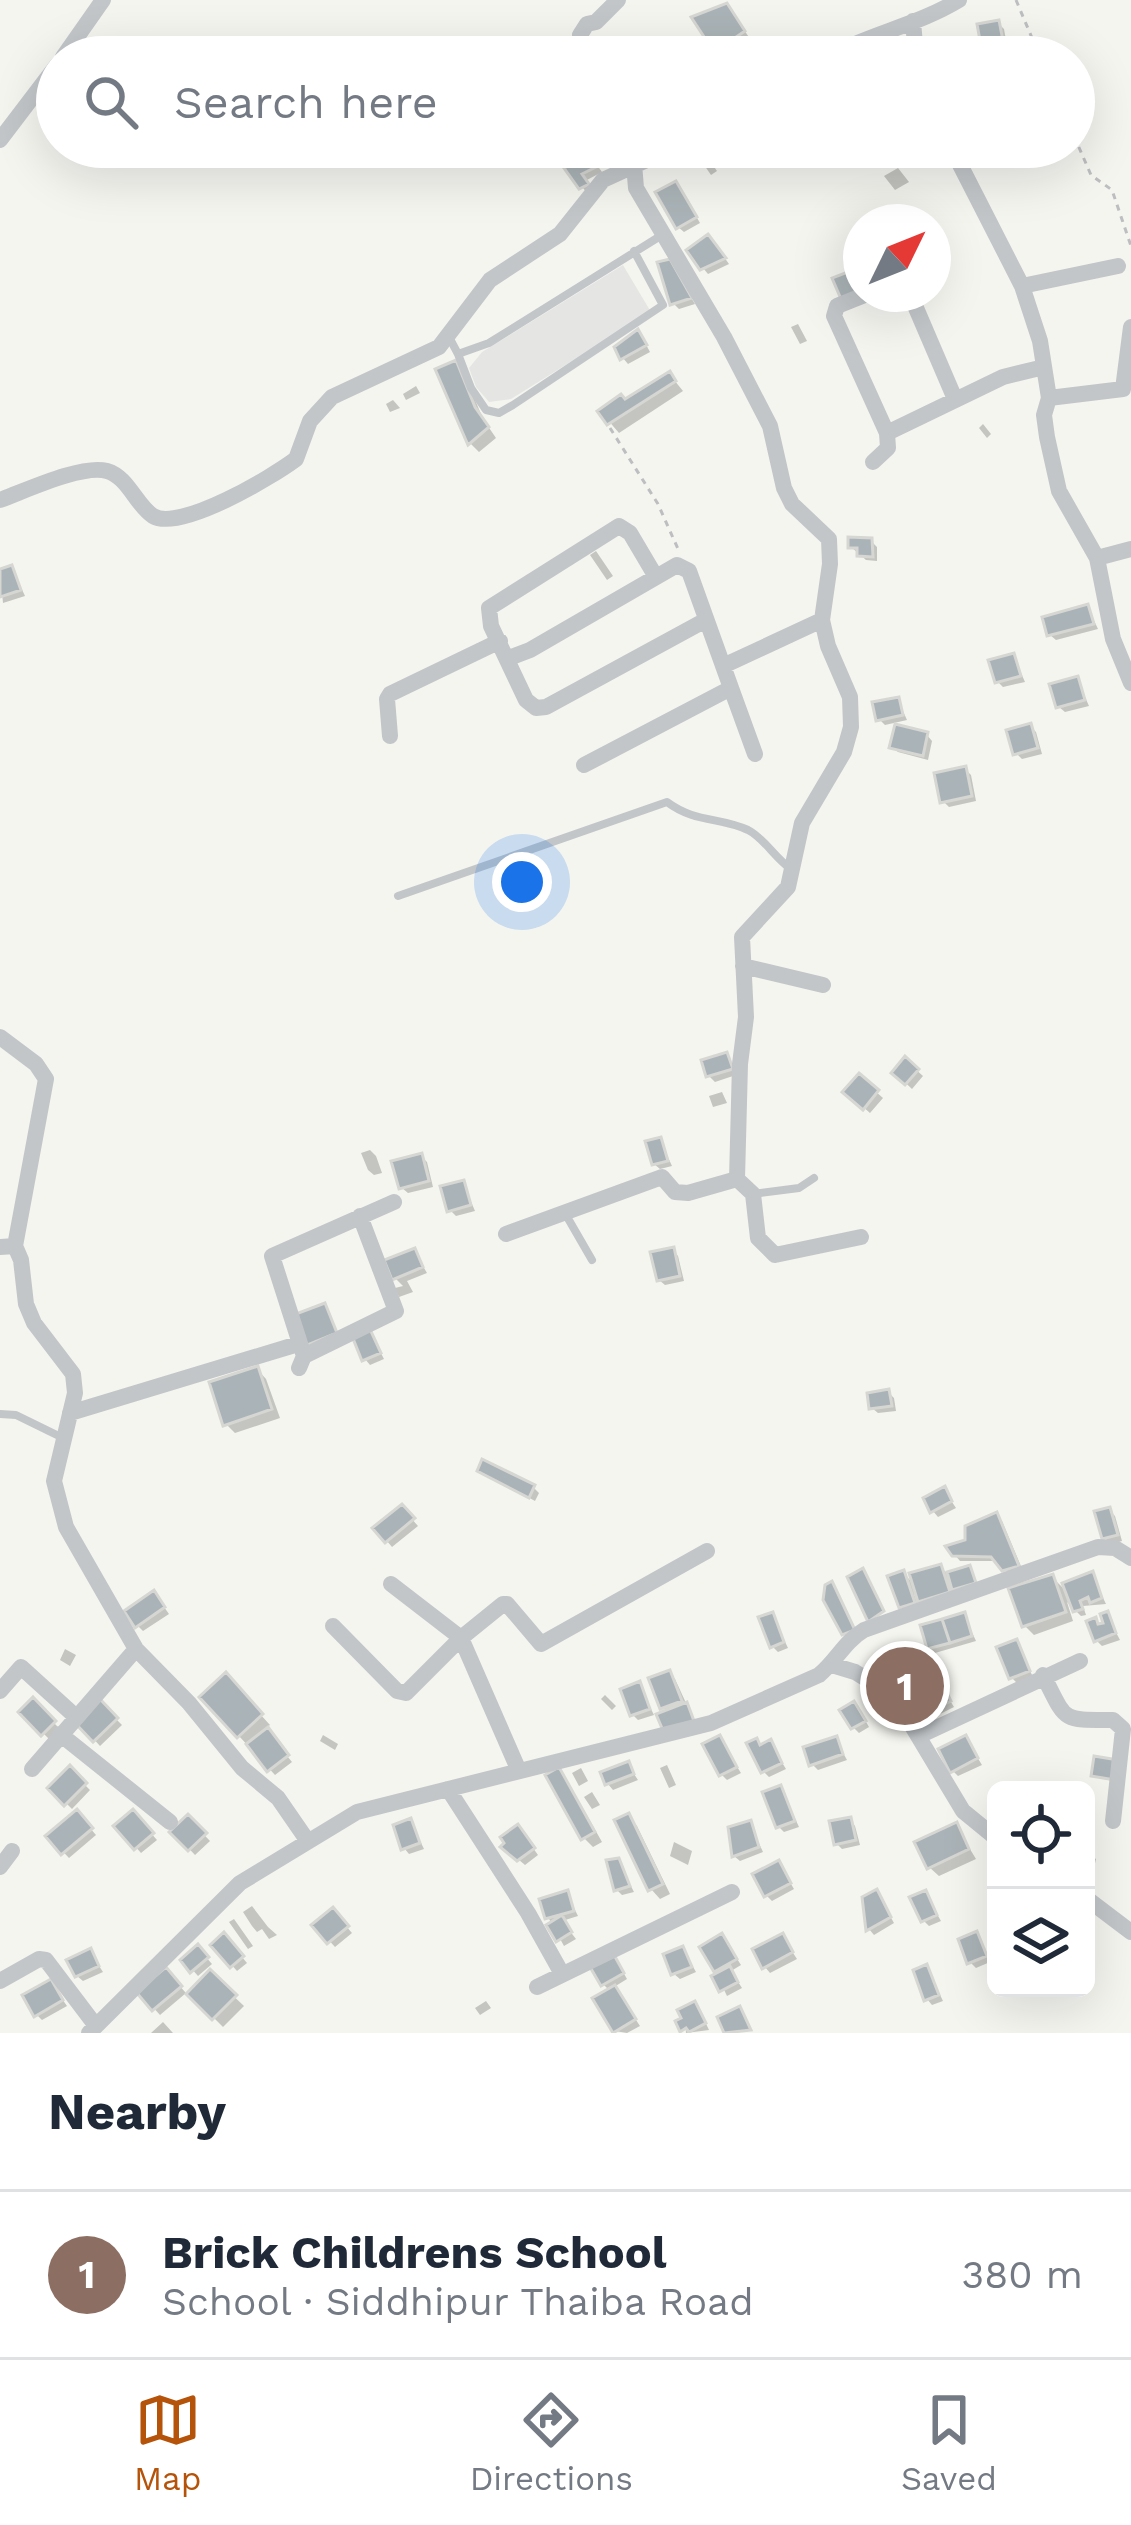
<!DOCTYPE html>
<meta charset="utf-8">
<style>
body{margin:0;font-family:"Work Sans",sans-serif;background:#f2f2f3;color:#1f2937}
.controls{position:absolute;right:36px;bottom:36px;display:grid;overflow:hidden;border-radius:18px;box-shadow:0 12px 48px #0002}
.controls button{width:108px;height:108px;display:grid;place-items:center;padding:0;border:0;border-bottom:3px solid #e0e1e3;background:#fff;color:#1f2937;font:60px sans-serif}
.compass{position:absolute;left:843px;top:204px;width:108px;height:108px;border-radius:50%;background:#fff;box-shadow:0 12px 48px #0002;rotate:47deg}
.you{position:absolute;left:522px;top:882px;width:42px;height:42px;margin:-30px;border:9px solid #fff;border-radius:50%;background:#1a73e8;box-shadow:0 0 0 18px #1a73e833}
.badge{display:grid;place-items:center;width:78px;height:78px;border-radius:50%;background:#b45309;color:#fff;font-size:39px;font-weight:700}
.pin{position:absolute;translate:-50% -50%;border:6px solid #fff;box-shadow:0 3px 12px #0006}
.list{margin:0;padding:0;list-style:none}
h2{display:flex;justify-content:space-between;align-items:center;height:156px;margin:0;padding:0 48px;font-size:51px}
h2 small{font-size:39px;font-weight:400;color:#747a83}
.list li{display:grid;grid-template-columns:78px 1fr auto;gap:36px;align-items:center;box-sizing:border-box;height:168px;padding:0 48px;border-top:3px solid #e0e1e3}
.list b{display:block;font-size:45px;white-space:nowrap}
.list p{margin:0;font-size:39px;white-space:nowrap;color:#747a83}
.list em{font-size:39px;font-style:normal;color:#747a83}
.icon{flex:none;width:66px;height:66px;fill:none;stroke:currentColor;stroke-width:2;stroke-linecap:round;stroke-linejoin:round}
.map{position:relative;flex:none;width:1131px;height:2033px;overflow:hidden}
.search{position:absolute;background:#fff;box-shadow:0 12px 48px #0002;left:36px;right:36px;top:36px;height:132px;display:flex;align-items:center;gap:30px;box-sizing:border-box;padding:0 42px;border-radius:66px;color:#747a83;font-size:45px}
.sheet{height:324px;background:#fff}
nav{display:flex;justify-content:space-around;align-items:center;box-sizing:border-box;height:168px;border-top:3px solid #e0e1e3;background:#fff;font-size:33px;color:#747a83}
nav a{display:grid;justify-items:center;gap:6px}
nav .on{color:#b45309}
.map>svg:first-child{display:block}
.built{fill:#e5e6e4}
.shadow{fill:#0003}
.building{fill:#aab3b7;stroke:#d6d6d3;stroke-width:3}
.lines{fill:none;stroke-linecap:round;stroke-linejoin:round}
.path{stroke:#bcbec0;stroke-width:3;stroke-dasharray:6 6;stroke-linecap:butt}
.service{stroke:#c2c6c9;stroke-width:8}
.minor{stroke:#c2c6c9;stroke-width:16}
</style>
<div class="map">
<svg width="1131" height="2033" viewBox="0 0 1131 2033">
<rect width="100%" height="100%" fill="#f5f5f0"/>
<path class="built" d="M623,265L651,312L511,399L489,402L476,387L469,368L482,352Z"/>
<path class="shadow" d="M735,16L752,42L724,57L717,50Z
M998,23L1004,29L1009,57H986Z
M109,38L115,44L126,57H113L102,44Z
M785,147H807L809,149L797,160Z
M706,155L717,171L711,175L700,159Z
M592,158L602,172L585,181L592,190L587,193L568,169Z
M898,168L909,182L895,190L884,176Z
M681,190L700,223L684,232L678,227Z
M714,243L729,264L708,274L703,268Z
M669,262L695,304L679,309L673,303Z
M798,324L807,341L800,344L791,327Z
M643,339L650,352L628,364L623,358Z
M455,363L464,373L483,419L496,438L479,452L470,443L439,371Z
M670,375L683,391L619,433L601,412L625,403Z
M416,386L420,393L406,400L403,394Z
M393,400L400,408L390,412L386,404Z
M983,424L991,434L987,438L979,428Z
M871,541L877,547V561L866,560L851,547Z
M596,551L613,576L607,580L590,555Z
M12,568L25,596L3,603L0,572Z
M1088,608L1098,629L1056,640L1050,635Z
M1014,657L1025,682L1003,687L997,681Z
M1077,679L1089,706L1065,712L1059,707Z
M898,700L907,720L885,725L879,719Z
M1031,727L1036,732L1042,754L1022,759L1016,753Z
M927,735L932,741L928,760L898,752L892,747Z
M965,769L971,775L976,801L949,807L943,801Z
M726,1055L736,1075L715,1082L709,1076Z
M905,1060L923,1076L912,1089L895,1073Z
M859,1077L883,1098L870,1113L846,1092Z
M722,1092L727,1103L713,1107L709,1096Z
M660,1140L672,1166L660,1169L654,1164Z
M370,1150L376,1156L382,1173L374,1175L368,1170L361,1153Z
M421,1156L427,1162L433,1187L408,1193L402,1188Z
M463,1183L475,1211L456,1216L450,1210Z
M673,1250L678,1256L684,1281L665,1285L659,1280Z
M414,1251L427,1273L407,1281L413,1292L399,1297L395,1288L403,1286L395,1278Z
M370,1332L384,1359L370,1365L365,1359Z
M257,1369L266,1379L280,1418L235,1433L226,1424Z
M888,1392L894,1398L896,1411L878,1413L872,1408Z
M480,1471L534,1488L539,1493L535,1501Z
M944,1490L956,1508L938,1517L933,1511Z
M402,1508L418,1526L392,1547L376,1528Z
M1109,1510L1115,1516L1122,1541L1111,1544L1105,1538Z
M997,1515L1002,1521L1023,1571L1010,1575L998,1561H960L954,1554Z
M940,1567L948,1574L970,1568L980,1589L961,1594L949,1582L954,1598L926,1606L914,1594L919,1608L907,1612L901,1607L903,1573L916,1586Z
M1092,1575L1106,1604L1083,1606L1086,1615L1081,1616L1067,1602L1073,1621L1034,1635L1024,1625L1052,1577L1069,1594Z
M159,1600L169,1614L143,1631L138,1626Z
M772,1615L788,1648L778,1652L772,1646Z
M964,1615L976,1641L935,1653L930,1648Z
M1107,1615L1120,1640L1102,1646L1096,1640L1095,1621L1101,1627L1107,1625Z
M1016,1642L1033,1677L1017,1683L1012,1678Z
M65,1649L76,1655L70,1666L60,1660Z
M669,1673L675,1679L697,1727L663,1708Z
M226,1677L270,1725L265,1729L292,1762L275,1775L239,1736Z
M639,1685L654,1715L638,1720L633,1715Z
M941,1686L954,1707L930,1719L925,1713Z
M605,1695L616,1706L612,1710L601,1699Z
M33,1702L59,1728L49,1739L22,1712Z
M100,1703L122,1725L100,1746L79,1723Z
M859,1710L869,1727L859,1733L853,1727Z
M323,1735L338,1744L335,1750L320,1741Z
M719,1738L741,1773L727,1780L721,1774Z
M966,1739L982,1765L958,1776L953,1771Z
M836,1740L847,1760L818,1770L812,1764Z
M770,1743L786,1769L769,1777L763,1771L761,1747Z
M628,1765L638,1780L613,1790L608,1784Z
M667,1765L676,1785L669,1788L660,1768Z
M581,1768L588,1781L579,1786L572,1773Z
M70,1770L90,1790L72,1809L51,1788Z
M558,1771L567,1780L602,1842L593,1847L584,1838Z
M781,1788L799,1827L784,1832L778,1826Z
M592,1792L600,1805L592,1809L584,1797Z
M77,1813L96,1835L69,1858L49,1837Z
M133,1813L157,1840L141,1853L117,1826Z
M628,1816L637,1826L670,1894L660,1899L651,1889Z
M188,1818L210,1841L195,1855L173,1832Z
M850,1820L855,1826L860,1845L842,1849L836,1843Z
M411,1822L424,1849L409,1854L404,1848Z
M750,1824L763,1852L740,1861L734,1856L731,1829Z
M956,1826L976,1859L939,1876L929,1867Z
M523,1834L538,1855L525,1865L504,1847Z
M674,1842L692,1851L688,1865L670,1856Z
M1086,1852L1096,1859L1091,1881L1086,1880Z
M618,1861L634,1892L622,1895L617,1890Z
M779,1864L794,1889L772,1901L766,1895Z
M877,1893L894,1923L874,1935L869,1929L866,1899Z
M925,1893L941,1921L929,1926L924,1921Z
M567,1894L578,1916L562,1921L576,1939L564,1946L548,1917Z
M252,1906L268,1927L277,1935L269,1939L262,1929L257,1932L252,1926L243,1912Z
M333,1911L352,1933L335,1947L315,1925Z
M234,1919L253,1946L248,1949L229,1922Z
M976,1935L990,1962L976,1968L970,1962Z
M224,1936L247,1963L237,1971L214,1945Z
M782,1936L797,1959L770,1973L765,1967Z
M727,1943L741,1965L731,1971L742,1988L727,1996L704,1948Z
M198,1948L212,1964L198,1976L184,1960Z
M683,1949L696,1972L680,1979L674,1974Z
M90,1952L103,1972L83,1981L77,1976Z
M618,1963L627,1979L614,1987L640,2026L627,2033L615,2031L610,1991L603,1984Z
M927,1968L943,2001L932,2005L927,1999Z
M166,1971L186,1993L160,2015L140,1993Z
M210,1974L244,2006L223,2027L190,1994Z
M51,1983L67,2006L42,2020L37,2015Z
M486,2001L491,2008L480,2015L475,2008Z
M700,2011L709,2030L686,2033L685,2019Z
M163,2022L173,2033H151Z"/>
<path class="building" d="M727,3L745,31L714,52L691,17Z
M999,20L1006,57H983L977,24Z
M593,155L598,166L582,174L589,184L579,189L564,168Z
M676,181L697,217L676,229L655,192Z
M708,234L726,258L700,270L686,250Z
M670,259L692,298L670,305L657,262Z
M858,268L861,291L841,299L832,278Z
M638,329L647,345L620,360L614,347Z
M456,360L475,407L489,427L468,445L435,369Z
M670,371L676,381L607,425L597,411L621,394L625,399Z
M848,537L872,538L873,557L857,556V548H848Z
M12,565L21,590L0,597V569Z
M1088,604L1094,624L1047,636L1042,617Z
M1014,653L1021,676L995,683L988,660Z
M1078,676L1085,700L1056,708L1049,684Z
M899,697L903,715L876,721L872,702Z
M1031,723L1038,748L1013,755L1006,730Z
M895,724L928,732L923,756L889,748Z
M966,766L972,796L940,803L934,773Z
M727,1052L733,1069L706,1077L701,1060Z
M905,1056L919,1069L905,1085L891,1073Z
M859,1073L879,1090L863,1110L842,1092Z
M661,1137L668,1161L652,1165L645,1141Z
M422,1153L429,1181L399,1189L391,1161Z
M464,1180L471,1205L447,1212L440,1186Z
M674,1247L680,1276L657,1281L650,1252Z
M415,1248L423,1267L392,1280L384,1260Z
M325,1303L337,1333L305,1346L293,1315Z
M370,1329L381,1353L362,1361L352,1336Z
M258,1366L272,1409L223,1426L209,1382Z
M889,1389L892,1406L869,1409L867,1393Z
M482,1459L535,1485L529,1498L477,1471Z
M945,1486L952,1501L930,1513L923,1498Z
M402,1504L415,1518L385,1543L372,1528Z
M1110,1507L1118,1535L1102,1539L1094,1511Z
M997,1512L1019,1566L1002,1571L991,1557L952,1556L945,1546L965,1540V1526Z
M941,1564L950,1592L918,1602L909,1573Z
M970,1565L976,1583L952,1590L947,1572Z
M863,1568L884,1611L868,1622L847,1577Z
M904,1570L915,1603L899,1608L887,1576Z
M1093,1571L1102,1598L1090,1603L1088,1597L1080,1601L1083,1609L1073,1612L1062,1583Z
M1053,1574L1066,1612L1022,1627L1008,1588Z
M832,1581L855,1630L842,1635L823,1600L825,1585Z
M154,1590L165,1607L135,1628L124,1611Z
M1108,1611L1116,1633L1094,1642L1086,1621L1096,1617L1098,1624L1103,1623L1100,1614Z
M773,1612L784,1642L770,1648L758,1617Z
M965,1612L972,1636L950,1643L942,1619Z
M942,1619L950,1643L927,1649L920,1625Z
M1017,1639L1030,1671L1009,1679L996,1647Z
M670,1670L682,1701L660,1709L648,1678Z
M226,1672L263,1714L237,1738L199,1697Z
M640,1681L650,1709L630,1716L620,1689Z
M942,1683L951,1701L922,1715L913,1696Z
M33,1697L56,1721L41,1736L18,1712Z
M100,1699L118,1718L93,1742L75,1723Z
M854,1701L866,1721L851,1729L839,1710Z
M687,1702L694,1721L664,1733L656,1714Z
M268,1727L289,1755L267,1772L246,1744Z
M720,1735L737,1767L719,1776L702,1744Z
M966,1735L978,1758L950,1773L938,1749Z
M837,1736L843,1754L809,1766L803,1747Z
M757,1738L760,1745L771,1739L782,1763L761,1773L746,1743Z
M1094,1756L1118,1760L1115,1780L1091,1776Z
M629,1761L634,1774L605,1785L600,1772Z
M70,1765L87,1783L64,1806L47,1788Z
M559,1767L595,1832L581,1840L545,1775Z
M781,1785L795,1821L776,1828L762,1792Z
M77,1809L93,1828L61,1855L45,1836Z
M133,1809L154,1833L134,1850L113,1826Z
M629,1813L663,1884L648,1891L614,1820Z
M188,1814L207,1833L188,1851L169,1832Z
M851,1817L856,1840L834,1845L829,1821Z
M411,1818L420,1843L401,1850L393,1825Z
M751,1820L759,1847L732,1857L728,1827Z
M957,1822L969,1849L927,1869L914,1842Z
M518,1824L535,1848L517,1861L500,1847L504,1843L500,1837Z
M619,1858L630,1886L614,1891L606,1860Z
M779,1860L791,1883L764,1897L752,1874Z
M877,1889L891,1917L866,1931L862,1897Z
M568,1890L574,1911L545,1919L539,1899Z
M926,1890L937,1915L921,1922L909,1897Z
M333,1907L349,1926L327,1944L311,1925Z
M562,1915L572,1932L556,1942L546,1925Z
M977,1931L987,1956L967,1964L958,1939Z
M224,1932L244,1956L230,1968L210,1945Z
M722,1933L737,1959L714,1972L699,1947Z
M783,1933L793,1952L762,1969L752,1949Z
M198,1944L209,1957L190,1973L180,1960Z
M683,1946L692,1967L671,1975L663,1954Z
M91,1948L99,1966L75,1977L66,1960Z
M613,1953L624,1973L601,1986L590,1967Z
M927,1964L939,1995L924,2001L913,1970Z
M730,1966L738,1982L719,1992L711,1976Z
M166,1967L182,1986L152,2011L136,1992Z
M210,1969L237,1995L212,2020L186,1994Z
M51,1979L63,2000L34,2017L22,1995Z
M615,1985L636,2019L613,2033L592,1998Z
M695,2001L706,2023L689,2032L686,2028L680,2032L675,2021L681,2018L677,2010Z
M740,2006L751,2030L724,2033L717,2017Z"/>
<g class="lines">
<path class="path" d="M1016,0L1040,57
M1074,136L1091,175L1112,190L1131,246
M610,428L658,504L678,549"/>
<path class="service" d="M450,339L458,354L489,343L662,235
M458,354L471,388L486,410L499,413L513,405L663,305L634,251
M398,896L667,802C695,823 720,817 748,830C764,838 775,858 791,869
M753,1194L799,1188L814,1178
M566,1215L592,1260
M0,1414L16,1415L63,1438"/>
<path class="minor" d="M913,21L916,57
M63,57L103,0
M604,57L585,46L580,35L587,24L596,22L618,0
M827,57C869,34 918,25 959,0
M0,140L57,65
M951,147L1022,286L1040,341L1049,398L1044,415L1047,437L1059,491L1097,558L1113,639L1131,683
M634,164L636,188L724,337L770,426L784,488L792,504L829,539L830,564L822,620L828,646L850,697L851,727L844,752L802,823L788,887L742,937L746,1017L740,1064L737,1179L753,1194L758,1238L775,1255L861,1237
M1022,286L1118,266
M867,294L837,306L834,316L887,433L888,448L873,462
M910,294L955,399
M1049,398L1123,389L1131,327
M887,433L1003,377L1044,367
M0,500C25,491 82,464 107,471C128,477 136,505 153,516C180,532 272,477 296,459L310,421L332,397L439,347L490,280L560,234L603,180L675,147
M1097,558L1131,549
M656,577L630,533L619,526L489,608L491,626L526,700L536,708L546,707L704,621
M509,658L530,650L677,565L689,571L731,688L584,765
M723,666L822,620
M731,688L755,754
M390,736L387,699L390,694L500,641
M743,966L823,985
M0,1037L36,1064L46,1079L15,1246
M506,1234L662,1177L675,1192L688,1193L737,1179
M0,1247L15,1246L21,1260L26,1304L34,1323L73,1374L75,1393L54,1481L66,1527L136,1649L189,1703L242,1768L278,1798L307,1840
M304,1356L396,1311L360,1216
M299,1368L304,1356L272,1256L394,1202
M70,1413L298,1344
M391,1584L461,1638L519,1771
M333,1626L397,1691L406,1693L461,1638L503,1604H507L541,1644L707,1551
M832,1665L855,1672L894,1696L963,1811L996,1838
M1043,1675C1067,1722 1060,1720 1113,1720L1123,1729L1113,1821
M0,1691L21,1667L75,1716
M60,1734L170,1822
M921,1735L1080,1661
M32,1769L136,1649
M448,1789L528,1913L561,1972
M0,1867L12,1851
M1086,1898L1131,1932
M0,1981L39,1959L46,1960L96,2026
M537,1987L732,1892
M89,2033L240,1883L357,1812L711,1723L819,1675C837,1660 844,1642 864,1630L1098,1547L1115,1548L1131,1558"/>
</g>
</svg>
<div class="controls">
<button><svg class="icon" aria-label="locate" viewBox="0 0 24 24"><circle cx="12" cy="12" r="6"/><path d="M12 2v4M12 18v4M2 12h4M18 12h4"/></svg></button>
<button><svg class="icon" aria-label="layers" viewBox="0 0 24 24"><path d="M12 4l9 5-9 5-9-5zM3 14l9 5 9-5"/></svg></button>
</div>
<svg class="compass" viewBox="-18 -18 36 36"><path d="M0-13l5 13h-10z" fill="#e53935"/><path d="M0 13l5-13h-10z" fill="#747a83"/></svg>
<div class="you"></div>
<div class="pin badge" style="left:905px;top:1686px;background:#8d6e63">1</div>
<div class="search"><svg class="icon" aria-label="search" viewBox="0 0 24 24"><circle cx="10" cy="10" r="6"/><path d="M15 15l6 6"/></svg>Search here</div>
</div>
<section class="sheet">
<h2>Nearby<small></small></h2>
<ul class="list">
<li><span class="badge" style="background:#8d6e63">1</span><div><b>Brick Childrens School</b><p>School · Siddhipur Thaiba Road</p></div><em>380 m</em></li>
</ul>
</section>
<nav>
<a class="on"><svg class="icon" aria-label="map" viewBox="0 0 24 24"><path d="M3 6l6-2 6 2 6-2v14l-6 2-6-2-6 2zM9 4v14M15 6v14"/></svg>Map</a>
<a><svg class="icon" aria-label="directions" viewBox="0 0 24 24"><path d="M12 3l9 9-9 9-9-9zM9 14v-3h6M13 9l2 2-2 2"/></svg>Directions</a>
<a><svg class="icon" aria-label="saved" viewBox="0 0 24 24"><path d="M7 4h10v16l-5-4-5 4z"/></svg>Saved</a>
</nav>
